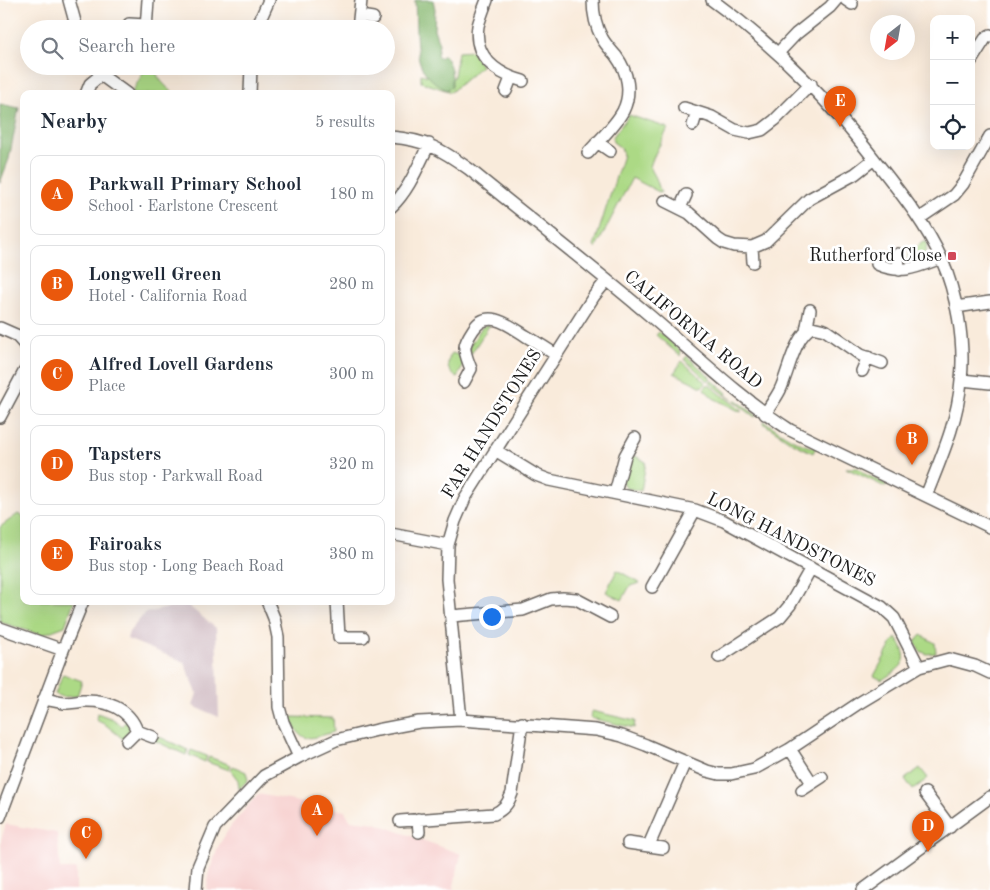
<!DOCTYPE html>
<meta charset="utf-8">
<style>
body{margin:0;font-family:"Old Standard TT",serif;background:#f2f2f3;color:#1f2937}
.controls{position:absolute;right:15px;top:15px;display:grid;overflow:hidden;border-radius:10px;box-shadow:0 5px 20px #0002}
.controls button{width:45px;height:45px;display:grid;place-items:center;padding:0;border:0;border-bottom:1px solid #e0e1e3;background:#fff;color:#1f2937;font:25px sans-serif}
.compass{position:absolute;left:870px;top:15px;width:45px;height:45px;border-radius:50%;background:#fff;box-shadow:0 5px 20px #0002;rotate:211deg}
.you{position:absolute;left:491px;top:616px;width:18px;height:18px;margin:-12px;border:4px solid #fff;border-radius:50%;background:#1a73e8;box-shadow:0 0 0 8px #1a73e833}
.badge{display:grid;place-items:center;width:32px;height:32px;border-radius:50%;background:#ea580c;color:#fff;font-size:16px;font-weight:700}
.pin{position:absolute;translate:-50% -41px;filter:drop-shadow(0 1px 2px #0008)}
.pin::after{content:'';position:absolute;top:26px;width:18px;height:15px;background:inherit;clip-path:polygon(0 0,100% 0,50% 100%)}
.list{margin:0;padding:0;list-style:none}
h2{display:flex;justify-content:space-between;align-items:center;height:65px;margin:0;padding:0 20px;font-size:21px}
h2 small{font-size:16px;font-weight:400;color:#747a83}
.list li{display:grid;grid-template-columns:32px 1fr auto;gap:15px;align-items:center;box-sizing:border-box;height:80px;margin:0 10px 10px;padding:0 10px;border:1px solid #e0e1e3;border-radius:10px}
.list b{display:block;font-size:19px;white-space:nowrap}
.list p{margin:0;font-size:16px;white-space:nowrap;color:#747a83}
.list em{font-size:16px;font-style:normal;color:#747a83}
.icon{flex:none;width:28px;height:28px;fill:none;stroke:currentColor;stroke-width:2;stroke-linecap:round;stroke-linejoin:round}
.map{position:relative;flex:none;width:990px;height:890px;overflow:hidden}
.search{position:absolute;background:#fff;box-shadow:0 5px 20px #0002;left:20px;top:20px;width:375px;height:55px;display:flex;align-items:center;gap:12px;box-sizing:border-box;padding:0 18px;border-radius:28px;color:#747a83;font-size:19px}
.panel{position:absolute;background:#fff;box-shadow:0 5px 20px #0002;left:20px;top:90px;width:375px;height:515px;border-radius:10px}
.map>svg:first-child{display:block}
.built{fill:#f7d0cf}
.industrial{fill:#d2bec5}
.green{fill:#acd985;stroke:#647a50}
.forest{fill:#89b972;stroke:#526a47}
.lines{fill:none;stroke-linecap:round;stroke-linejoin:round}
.minor-casing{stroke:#69645f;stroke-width:14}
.minor{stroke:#fff;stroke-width:11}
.poi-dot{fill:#d1495b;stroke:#fff;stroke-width:2}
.labels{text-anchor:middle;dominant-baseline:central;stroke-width:5;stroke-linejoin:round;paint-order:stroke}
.poi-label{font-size:18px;fill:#1c1c1c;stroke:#fff;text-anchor:end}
.street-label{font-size:18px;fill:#1c1c1c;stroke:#fff}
</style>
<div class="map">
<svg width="990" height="890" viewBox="0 0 990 890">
<rect width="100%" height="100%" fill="#fff"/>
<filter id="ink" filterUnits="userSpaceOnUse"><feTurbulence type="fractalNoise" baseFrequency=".02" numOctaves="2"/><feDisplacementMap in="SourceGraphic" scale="10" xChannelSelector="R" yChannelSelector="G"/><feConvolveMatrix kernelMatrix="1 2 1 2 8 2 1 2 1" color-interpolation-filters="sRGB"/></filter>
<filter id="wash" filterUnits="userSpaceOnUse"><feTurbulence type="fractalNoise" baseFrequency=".0096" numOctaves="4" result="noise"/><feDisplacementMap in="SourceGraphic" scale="20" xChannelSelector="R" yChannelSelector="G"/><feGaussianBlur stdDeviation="1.12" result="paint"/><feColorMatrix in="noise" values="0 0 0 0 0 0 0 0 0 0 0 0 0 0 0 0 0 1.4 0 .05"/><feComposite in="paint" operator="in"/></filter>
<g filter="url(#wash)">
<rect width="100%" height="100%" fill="#f9ebdb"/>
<path class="built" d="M258,794L345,811L350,820L375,823L461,854L453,890H207L208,875L219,845L230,827Z
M6,824L57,833L60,869H76V890H2L1,840Z"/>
<path class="industrial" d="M186,604L216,628L219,717L193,706L197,693L184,662L127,639L129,632L145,613Z"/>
<path class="green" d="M472,51L481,66L451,92L421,82V74L450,82L454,76L458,52Z
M147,66H154C157,79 165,86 175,94H136L132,92Z
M629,115L668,128C662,142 654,153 650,167L656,178L661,193L632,178L596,248L594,246L623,155L621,148L613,142L612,138Z
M923,242H927C927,254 922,261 910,263L907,262L909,253Z
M490,323L489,326L471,354L469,347L482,327Z
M659,332L681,351L680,356L656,335Z
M452,353L461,356C465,365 462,369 457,377C446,372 446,362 452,353Z
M687,356L711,378L708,381L684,359Z
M682,361L706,383L702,387L674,373Z
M712,380L727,393L726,395L734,401L736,400L756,415L755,417L710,383Z
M708,384L741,410V412L713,398L704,389Z
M764,421C775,428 803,449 816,447L813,453L793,443L763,423Z
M635,456L646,462L641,491L626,488L622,480L630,457Z
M846,468H858L865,474L886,484L885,487Z
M18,514L24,517V601H74L65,626L41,635L0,622V527Z
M617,570L640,583L630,586L622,600L606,592Z
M921,635L935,643L936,653L927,654L920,651L915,642Z
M897,638C912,663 903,666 882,680L874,676L893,641Z
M63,674L82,681L77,696L62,697L55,694Z
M592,711L635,721L634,728L590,718Z
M97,713L113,719L122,726L127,720L130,730L123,739L106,725L96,720Z
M290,717L333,718L334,732C308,739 302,745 290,717Z
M155,735L188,750L186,755L153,740Z
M191,750L207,756L205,762L189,755Z
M209,757L231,765L229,770L207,762Z
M233,766L246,772L248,780L239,789L238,780L231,771Z
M920,768L928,778L913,790L905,779Z"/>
<path class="forest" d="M415,0H433L435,9L434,29L439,44L437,56L439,58L444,55C452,66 452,75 452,87L446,90C436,84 424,75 420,63C415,49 416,16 415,0Z
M0,104L19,108L9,159L0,183Z"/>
</g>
<g filter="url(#ink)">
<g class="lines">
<g class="minor-casing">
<path id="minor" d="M69,0L77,29
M487,0C484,8 480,18 478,26C473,57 497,74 523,81
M712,0C781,50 833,105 885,173C906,200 927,227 941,258C957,294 965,342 961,380C958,421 941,458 926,496
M846,0L852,4
M360,16L373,18
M129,24L146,25
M146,29L148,0
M256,29L269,0
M358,29L361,0
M778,53L796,34L830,7L836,0
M971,61L985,39L990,35
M93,66L101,75L127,94
M506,91L511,78
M86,94L90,84L101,75
M250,94L251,66
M684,108L712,117L735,130L749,133L762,130L775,120L811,84
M693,125L697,112
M391,137C426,140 441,149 469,169C529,218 590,265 649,315C696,355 739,397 790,430L990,527
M597,142L610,151
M588,153C599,140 615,126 623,111C632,93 628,72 616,56C611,50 605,44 602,38C596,27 593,12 593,0
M665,201L689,213L718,239L724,243L734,246L752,247L766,241L809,199L855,174L874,159
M391,207C409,190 418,166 429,144
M680,208L686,195
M920,218L954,195L963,184L990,136
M752,247L753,262
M898,254L899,270
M877,264C902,275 917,267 941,258
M956,307L990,302
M0,328L16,335L24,344
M806,331L810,310
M862,371L868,357
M962,380L990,383
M464,382L471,369C464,350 461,348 473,330C487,307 510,326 526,336C536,342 546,348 556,355
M765,414C770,406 776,398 780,390C789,371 794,337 812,327L825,330L861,355L882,363
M0,417L24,372
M495,450L536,475L549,480L695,510L724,521L882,607L894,618L919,667
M615,493L625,456L635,438
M391,534L448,545
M652,587L695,510
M267,601L274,618L278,637L279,707L283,722L299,757
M337,601L339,637H363
M451,616L523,610L551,599L563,598L576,599L610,617
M0,628L63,650
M719,657L780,617L790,605L811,568
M44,699C51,700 57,702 64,703C70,703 77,702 83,701C106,700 129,708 137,731
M461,720L447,579L448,545L455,521L465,498L594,296L607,280
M127,741L137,731L153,737
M790,749L812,783
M802,790L822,777
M925,793L950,827
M0,817L63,650L83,601
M418,819L419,832
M400,821L494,814C504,809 508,804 512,793L522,723
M628,843L663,848
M649,845L685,762
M196,890L198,867L215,827L264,776L299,757L336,740L377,730L419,722L461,720L596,730L622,736L646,745L707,771L719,774H731L754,769L790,749L859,703L919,667L949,659L975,666L990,673
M863,890L990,797"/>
</g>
<use href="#minor" class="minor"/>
</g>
</g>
<rect class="poi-dot" x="947" y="251" width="10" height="10" rx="2.5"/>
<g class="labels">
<g class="poi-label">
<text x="942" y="256">Rutherford Close</text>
</g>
<g class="street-label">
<text transform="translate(693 330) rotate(40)">CALIFORNIA ROAD</text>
<text transform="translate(492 424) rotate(-58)">FAR HANDSTONES</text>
<text transform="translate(791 540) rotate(27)">LONG HANDSTONES</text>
</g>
</g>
</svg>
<div class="controls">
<button>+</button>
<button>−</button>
<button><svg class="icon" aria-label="locate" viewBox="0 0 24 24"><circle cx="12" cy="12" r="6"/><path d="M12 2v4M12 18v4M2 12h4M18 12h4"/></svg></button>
</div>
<svg class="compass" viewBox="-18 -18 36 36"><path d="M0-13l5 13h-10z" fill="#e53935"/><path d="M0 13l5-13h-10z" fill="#747a83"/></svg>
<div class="you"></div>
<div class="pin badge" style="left:317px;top:836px">A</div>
<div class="pin badge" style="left:912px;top:465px">B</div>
<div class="pin badge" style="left:86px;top:859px">C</div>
<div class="pin badge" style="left:928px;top:852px">D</div>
<div class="pin badge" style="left:840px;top:127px">E</div>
<div class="search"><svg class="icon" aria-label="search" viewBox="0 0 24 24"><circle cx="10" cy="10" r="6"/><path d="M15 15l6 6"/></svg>Search here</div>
<section class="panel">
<h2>Nearby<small>5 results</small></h2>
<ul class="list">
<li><span class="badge">A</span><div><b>Parkwall Primary School</b><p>School · Earlstone Crescent</p></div><em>180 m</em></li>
<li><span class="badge">B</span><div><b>Longwell Green</b><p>Hotel · California Road</p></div><em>280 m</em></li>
<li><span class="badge">C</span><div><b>Alfred Lovell Gardens</b><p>Place</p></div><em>300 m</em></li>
<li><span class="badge">D</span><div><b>Tapsters</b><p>Bus stop · Parkwall Road</p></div><em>320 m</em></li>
<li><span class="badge">E</span><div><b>Fairoaks</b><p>Bus stop · Long Beach Road</p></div><em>380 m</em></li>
</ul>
</section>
</div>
